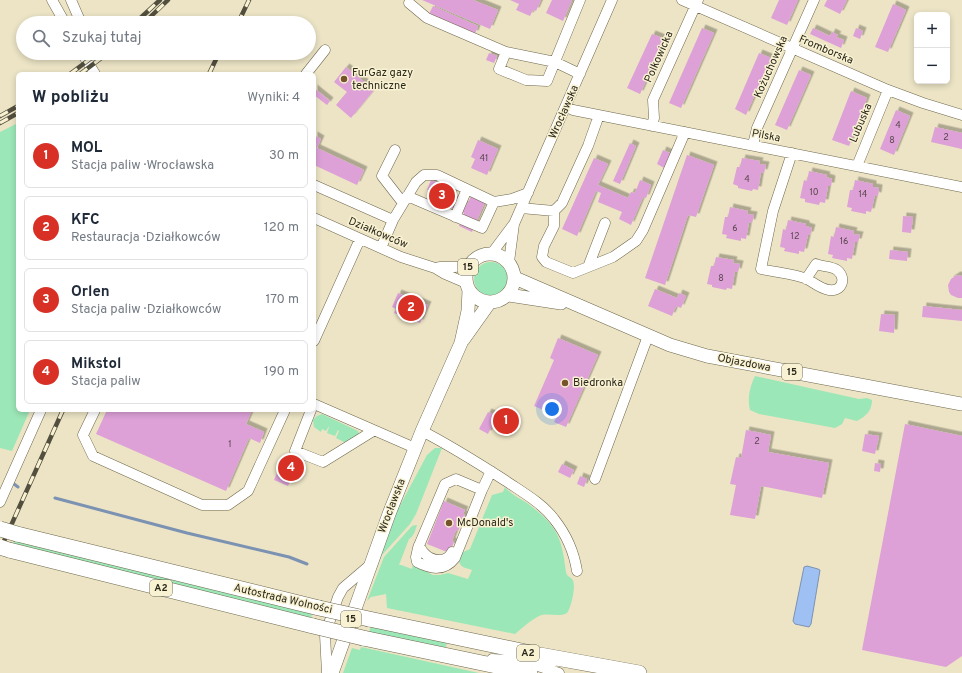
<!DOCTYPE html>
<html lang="pl">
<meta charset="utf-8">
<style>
body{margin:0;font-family:Overpass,sans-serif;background:#f6f6f7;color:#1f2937}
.controls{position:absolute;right:12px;top:12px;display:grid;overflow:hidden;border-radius:6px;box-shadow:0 2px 6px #0003}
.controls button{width:36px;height:36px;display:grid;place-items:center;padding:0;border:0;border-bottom:1px solid #e0e1e3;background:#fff;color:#1f2937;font:20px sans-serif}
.you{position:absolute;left:552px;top:409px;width:14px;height:14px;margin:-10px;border:3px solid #fff;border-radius:50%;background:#1a73e8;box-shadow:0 0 0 6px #1a73e833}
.badge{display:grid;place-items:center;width:26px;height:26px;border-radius:50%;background:#d93025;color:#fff;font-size:13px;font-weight:700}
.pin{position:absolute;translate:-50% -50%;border:2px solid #fff;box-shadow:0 1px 4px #0006}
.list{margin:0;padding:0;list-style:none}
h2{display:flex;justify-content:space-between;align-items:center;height:52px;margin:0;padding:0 16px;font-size:17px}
h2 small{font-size:13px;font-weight:400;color:#747a83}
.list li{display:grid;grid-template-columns:26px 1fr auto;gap:12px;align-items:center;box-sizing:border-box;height:64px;margin:0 8px 8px;padding:0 8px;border:1px solid #e0e1e3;border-radius:6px}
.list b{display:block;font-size:15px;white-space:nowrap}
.list p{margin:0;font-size:13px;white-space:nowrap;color:#747a83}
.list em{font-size:13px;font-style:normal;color:#747a83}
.icon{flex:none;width:22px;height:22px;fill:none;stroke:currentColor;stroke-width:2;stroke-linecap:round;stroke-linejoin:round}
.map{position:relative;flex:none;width:962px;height:673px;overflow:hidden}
.search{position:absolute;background:#fff;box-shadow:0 2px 6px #0003;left:16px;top:16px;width:300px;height:44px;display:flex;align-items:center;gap:10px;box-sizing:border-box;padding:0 14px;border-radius:22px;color:#747a83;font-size:15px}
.panel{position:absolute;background:#fff;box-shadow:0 2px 6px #0003;left:16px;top:72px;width:300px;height:340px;border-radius:6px}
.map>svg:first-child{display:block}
.green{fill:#9ce7b7}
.water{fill:#9fc0f3;stroke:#7c92b2}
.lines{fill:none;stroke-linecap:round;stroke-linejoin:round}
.stream{stroke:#7c92b2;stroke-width:3}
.building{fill:#dda1d8;filter:url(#shadow)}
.minor-casing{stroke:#6e674b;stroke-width:11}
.major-casing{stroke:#6e674b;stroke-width:14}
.highway-casing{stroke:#6e674b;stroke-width:16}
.minor{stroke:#fff;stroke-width:10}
.major{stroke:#fff;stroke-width:13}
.highway{stroke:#fff;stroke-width:15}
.rail-casing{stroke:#534f3f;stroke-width:4.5}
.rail{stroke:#f9f2d2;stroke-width:3;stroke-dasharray:9;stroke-linecap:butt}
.highway-bridge-casing{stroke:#6e674b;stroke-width:16;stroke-linecap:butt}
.highway-bridge{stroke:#fff;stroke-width:15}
.poi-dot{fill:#75532b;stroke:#f9f2d2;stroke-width:1.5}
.labels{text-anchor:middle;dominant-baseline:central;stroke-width:3;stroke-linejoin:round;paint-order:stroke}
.number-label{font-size:9px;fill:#58464b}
.shield{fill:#f9f2d2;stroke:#696553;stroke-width:1}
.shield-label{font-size:10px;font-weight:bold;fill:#2b281c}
.street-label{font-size:11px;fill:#2b281c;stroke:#f9f2d2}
.poi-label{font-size:11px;fill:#2b281c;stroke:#f9f2d2;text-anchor:start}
</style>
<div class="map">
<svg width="962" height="673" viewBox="0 0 962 673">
<defs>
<filter id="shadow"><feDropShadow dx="3.5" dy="-3.5" stdDeviation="0" flood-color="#0004"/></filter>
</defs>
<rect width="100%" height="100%" fill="#ece4c5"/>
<path class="green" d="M18,123V410H30L12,451L0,448V132Z
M474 279a17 17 0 1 1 34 0a17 17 0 1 1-34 0Z
M755,376L859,399L867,398L872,400C872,411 866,416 857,421L845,418L842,424L835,428L759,414L750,410C747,399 750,386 755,376Z
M322,414L358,431L359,434L349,442H344L336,438L339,431L338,430L335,436L327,433L329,427V426L326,431L322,429L321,432L314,427L313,420L317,416Z
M435,448H442L416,514L410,524L382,555L363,604L396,513L427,455Z
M505,487C512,496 522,499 531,506C558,527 562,539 566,572C567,577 569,576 572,579C577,584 571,608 567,613C558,618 548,612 539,616C531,620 522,628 515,634L387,608L386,594L371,597L367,601L384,557L412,526L416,525H417C415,531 414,536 409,539L399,565H401L412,569L413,565L433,575H440L448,573L468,579L472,570C460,567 457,565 461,553L470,549L492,495L503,492Z
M14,540L312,613L311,619L13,544Z
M371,625L447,642L445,650L369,633Z
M361,647L479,673H343L352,648L360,650Z"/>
<path class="water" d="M807,566L818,569L820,570L811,624L809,627L795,624L793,621L804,567Z"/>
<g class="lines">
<path class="stream" d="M14,484L18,487
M55,498L187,533L289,557L307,564"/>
</g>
<path class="building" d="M422,0H473L498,10L490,29Z
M510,0H541L536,11L533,10L530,16L516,10L519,4Z
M552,0H572L563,21L546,13Z
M779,0H798L787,25L771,18Z
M827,0H847L840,14L824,6Z
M893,4L906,10L888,52L875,47Z
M433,6L478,26L475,34L429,14Z
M702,28L714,33L681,108L669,103Z
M813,28L830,36L832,32L838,35L836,37L844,40L841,48L810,34Z
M856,28L863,31L860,39L853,36Z
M652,34L665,39L640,94L627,88Z
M489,53L497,56L494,63L486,60Z
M759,53L771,58L746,115L735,109Z
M346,67L374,90L351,118L336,105L347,92L334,82Z
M799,70L811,75L787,130L775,125Z
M314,88L330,101L327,105L314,95Z
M851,91L867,98L849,146L832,140Z
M896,110L910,116L894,155L880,149Z
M935,127L962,133V149L931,142Z
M314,135L321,139L317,148L364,170L357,185L314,165Z
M478,140L498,149L487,175L471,168L475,159L471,157Z
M630,143L636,146L620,184L613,181Z
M663,150L672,154L666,169L657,164Z
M687,155L714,165L696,217L688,215L665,285L645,278Z
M594,158L608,164L598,185L628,198L631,192L635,193L640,180L651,185L646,198L643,197L631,225L619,219L622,212L598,202L601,193L596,191L577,236L562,229Z
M742,158L760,161L759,164L766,165L764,173L761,172L758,190L753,189L752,191L738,188V186L733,184L737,167H740Z
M809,171L827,175L826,177L832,179L831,186H828L825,203L820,202L819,205L805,202V199L800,198L804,180L807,181Z
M431,180L455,190L452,199L467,205L471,196L485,202L472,232L459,226L464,213L430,200L433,193L427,190Z
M855,180L873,184V187L879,188L878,196L875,195L871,212L866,211V214L851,211L852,208L847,207L850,190H853Z
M730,207L748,211L747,214L754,215L752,223L749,222L746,239L741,238V241L726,238L727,235L722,234L725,217H728Z
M903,216L913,217L911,233L902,232Z
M788,220L806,224V226L812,228L810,235H808L804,252L799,251V254L784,251L785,248L780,247L783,229L786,230Z
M836,227L854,231L853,234L860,235L858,242H855L852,259L847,258V261L832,258L833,255L828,254L831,236L834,237Z
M890,250L908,252L907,261L889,259Z
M716,257L734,260L733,263L740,264L738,272L735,271L732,289L727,288L726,290L712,287V285L707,284L711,266H714Z
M957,275L962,276V298H958L951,295L949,292L948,285L951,279Z
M655,289L677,298L679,293L686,296L681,308L676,306L672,316L648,306Z
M398,293L428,305L420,323L394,313L396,309L392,307Z
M923,306L962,310V321L922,317Z
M881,314L895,315L894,333L879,331Z
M558,338L598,355L566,427L554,422L557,416L534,406L554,360L550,358Z
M107,410H252L246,424L264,432L260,443L249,438L226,491L96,434Z
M488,412L497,416L488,434L479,429Z
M504,417L510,420L508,424L501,421Z
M905,424L962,436V656L946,667L862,650Z
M746,430L771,435L768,452L829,463L822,498L761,486L755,519L730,515L736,485L730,484L736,457L741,458Z
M865,434L879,436L875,454L862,451Z
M283,459L297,466L288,486L274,480Z
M875,463L881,464L880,472L874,471Z
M562,464L574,470L570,478L558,472Z
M580,476L587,479L584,487L577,484Z
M444,501L465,510L463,514L465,515L458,531L456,530L452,541L454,542L452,547L450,546L447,552L427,544Z"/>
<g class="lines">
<g class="minor-casing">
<path id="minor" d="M52,0L65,23
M71,0L81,23
M682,0L888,90L923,103L962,115
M409,3L427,18L506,52L555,62L580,74
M506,52L499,69L526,80L547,81L580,0
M82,53L95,74
M306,74L325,50
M566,107L573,110L962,187
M652,126L654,118L653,100L698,0
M753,145L757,128L814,0
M395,150L382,176L403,203
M792,153L773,211L761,269C774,272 795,274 807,279C814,283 821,289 829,290C842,292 847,278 837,270C831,266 823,267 816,264L806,279
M857,166L888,90
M314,185L393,220L381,248
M407,196L482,228L494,202
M521,208L554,211L562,203L588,146L599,115
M554,211V226L544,246L542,257L546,262L573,273L588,267L605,223
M455,217L467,189
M314,218L401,257L435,268L445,274L466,283
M393,220L416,182L424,175H437L494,202L512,199L528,193
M492,253L513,225
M509,262L514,224L612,0
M588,267L613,257L636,241L643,230L685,132
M435,268C447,265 458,269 469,265
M314,341L360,239
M314,404L415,448
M95,410L83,435L93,456L202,505H228L248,491L285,410
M311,410L295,451L323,462L373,431
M422,431C451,446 478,463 506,481C522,492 542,503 554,519C566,534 574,552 577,571
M595,479L648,336
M482,490L456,479L445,484L418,548L416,557L417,562C431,569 444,572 455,558L482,490L491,471
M0,502L41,410
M419,545C420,547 422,551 424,553C432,562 447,563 452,552
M492,659L552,663
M538,666L559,673
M327,673L325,635L338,597L343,588L370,565"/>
</g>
<g class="major-casing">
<path id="major" d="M466 278a24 24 0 1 1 48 0a24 24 0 1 1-48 0Z
M515,278L670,345L707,356L962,404
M508,295L561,303
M463,340L490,302
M332,673L389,514L422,431L461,343L468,311L469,290"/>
</g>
<g class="highway-casing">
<path id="highway" d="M17,534L319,608
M9,550L313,626
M369,619L540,655L639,673
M363,638L530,673"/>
</g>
<use href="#minor" class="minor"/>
<use href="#major" class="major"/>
<use href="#highway" class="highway"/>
<g class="rail-casing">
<path id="rail" d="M135,23L160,0
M144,23L168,0
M238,23L249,0
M70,74L98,53
M80,74L108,53
M209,74L219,53
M0,116L18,106
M0,123L18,113
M0,550L63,410"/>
</g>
<use href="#rail" class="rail"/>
<g class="highway-bridge-casing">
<path id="highway-bridge" d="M0,529L17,534
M0,547L9,550
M319,608L369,619
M313,626L363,638"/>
</g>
<use href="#highway-bridge" class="highway-bridge"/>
</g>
<g class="poi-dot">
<circle cx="344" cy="79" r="4"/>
<circle cx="565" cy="383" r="4"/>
<circle cx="449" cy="523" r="4"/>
</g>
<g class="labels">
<g class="number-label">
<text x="898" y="125">4</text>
<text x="946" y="137">2</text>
<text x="892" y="140">8</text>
<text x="484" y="158">41</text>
<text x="747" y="179">4</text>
<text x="814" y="192">10</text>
<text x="863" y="194">14</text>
<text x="735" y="228">6</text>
<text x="795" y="236">12</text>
<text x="844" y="241">16</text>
<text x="721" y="278">8</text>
<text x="757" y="441">2</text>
<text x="230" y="444">1</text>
</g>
<g class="shield">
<rect x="458" y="259" width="20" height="16" rx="3"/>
<rect x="782" y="364" width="20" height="16" rx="3"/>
<rect x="150" y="580" width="22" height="16" rx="3"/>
<rect x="341" y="611" width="20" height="16" rx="3"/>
<rect x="517" y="645" width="22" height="16" rx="3"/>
</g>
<g class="shield-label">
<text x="468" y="267">15</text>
<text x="792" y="372">15</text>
<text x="161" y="588">A2</text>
<text x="351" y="619">15</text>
<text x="528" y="653">A2</text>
</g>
<g class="street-label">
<text transform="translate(826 50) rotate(23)">Fromborska</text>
<text transform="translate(659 57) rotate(-66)">Polkowicka</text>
<text transform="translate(771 67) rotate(-66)">Kożuchowska</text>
<text transform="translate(564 112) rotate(-66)">Wrocławska</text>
<text transform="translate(861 123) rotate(-67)">Lubuska</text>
<text transform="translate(766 136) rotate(11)">Pilska</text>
<text transform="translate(378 233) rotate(23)">Działkowców</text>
<text transform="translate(744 363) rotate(11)">Objazdowa</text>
<text transform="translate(392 506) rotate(-69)">Wrocławska</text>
<text transform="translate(283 599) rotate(13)">Autostrada Wolności</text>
</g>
<g class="poi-label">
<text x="352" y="73">FurGaz gazy<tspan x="352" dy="13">techniczne</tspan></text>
<text x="573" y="383">Biedronka</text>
<text x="457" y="523">McDonald's</text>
</g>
</g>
</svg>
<div class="controls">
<button>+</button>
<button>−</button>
</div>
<div class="you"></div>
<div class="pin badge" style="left:506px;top:421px">1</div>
<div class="pin badge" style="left:411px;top:308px">2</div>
<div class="pin badge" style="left:442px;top:196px">3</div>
<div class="pin badge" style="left:291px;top:468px">4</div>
<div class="search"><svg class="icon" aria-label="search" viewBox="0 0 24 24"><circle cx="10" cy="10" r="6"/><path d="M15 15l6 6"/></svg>Szukaj tutaj</div>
<section class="panel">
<h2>W pobliżu<small>Wyniki: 4</small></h2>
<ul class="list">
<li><span class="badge">1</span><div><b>MOL</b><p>Stacja paliw · Wrocławska</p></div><em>30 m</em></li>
<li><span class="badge">2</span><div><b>KFC</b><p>Restauracja · Działkowców</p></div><em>120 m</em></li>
<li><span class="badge">3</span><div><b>Orlen</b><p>Stacja paliw · Działkowców</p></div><em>170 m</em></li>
<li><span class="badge">4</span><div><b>Mikstol</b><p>Stacja paliw</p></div><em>190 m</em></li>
</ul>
</section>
</div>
